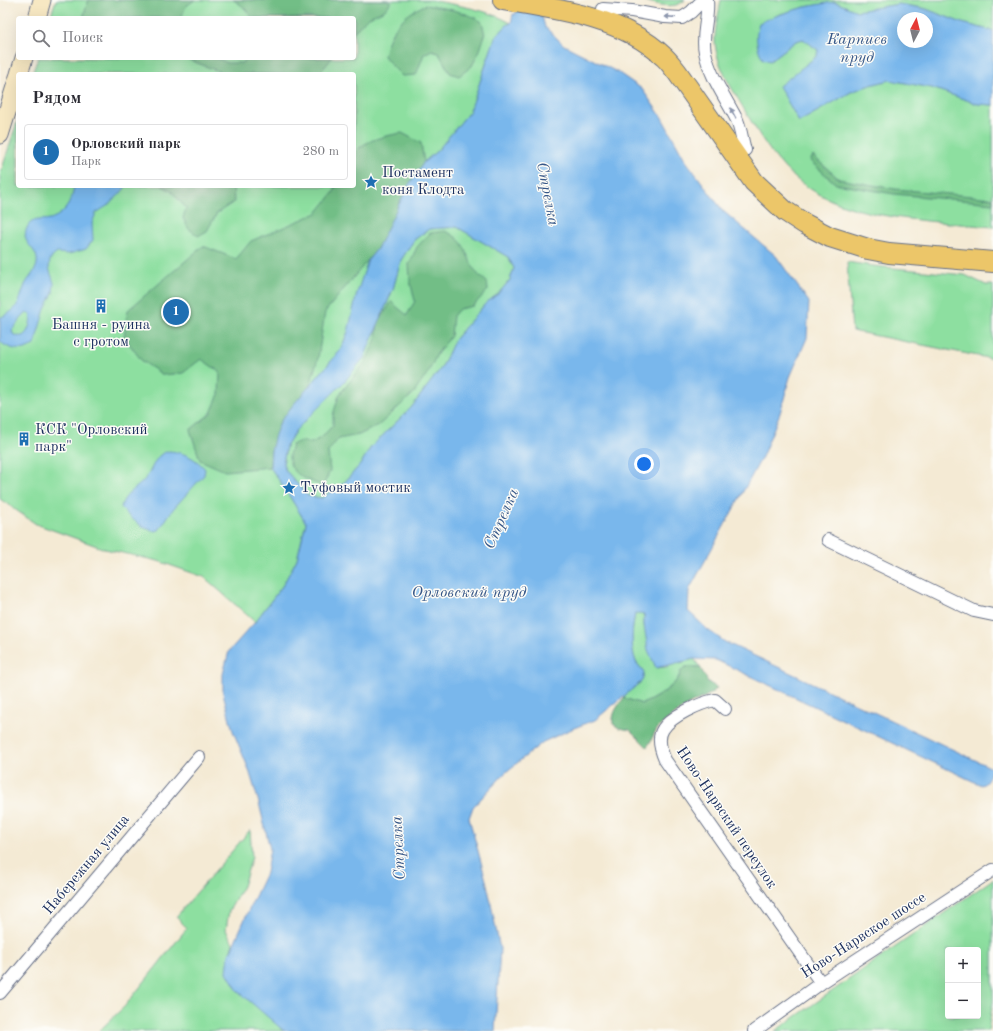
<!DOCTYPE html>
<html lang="ru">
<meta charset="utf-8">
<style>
body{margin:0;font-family:"Old Standard TT",serif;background:#f7f7f7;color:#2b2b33}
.controls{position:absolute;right:12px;bottom:12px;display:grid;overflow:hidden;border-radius:4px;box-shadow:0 4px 16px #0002}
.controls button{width:36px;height:36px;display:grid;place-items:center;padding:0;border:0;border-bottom:1px solid #e1e1e2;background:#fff;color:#2b2b33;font:20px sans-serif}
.compass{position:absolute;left:897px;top:12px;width:36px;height:36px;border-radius:50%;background:#fff;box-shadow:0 4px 16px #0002;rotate:7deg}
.you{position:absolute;left:644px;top:464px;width:14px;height:14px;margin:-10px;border:3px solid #fff;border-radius:50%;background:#1a73e8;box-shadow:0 0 0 6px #1a73e833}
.badge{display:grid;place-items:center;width:26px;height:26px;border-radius:50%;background:#1f6fb2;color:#fff;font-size:13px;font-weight:700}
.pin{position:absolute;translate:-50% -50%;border:2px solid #fff;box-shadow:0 1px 4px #0006}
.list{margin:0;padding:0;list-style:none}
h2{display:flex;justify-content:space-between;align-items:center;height:52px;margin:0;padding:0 16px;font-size:17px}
h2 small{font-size:13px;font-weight:400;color:#7c7c81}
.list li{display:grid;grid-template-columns:26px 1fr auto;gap:12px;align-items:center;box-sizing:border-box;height:56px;margin:0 8px 8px;padding:0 8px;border:1px solid #e1e1e2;border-radius:4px}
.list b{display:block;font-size:15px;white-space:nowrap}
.list p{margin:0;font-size:13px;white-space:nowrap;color:#7c7c81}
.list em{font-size:13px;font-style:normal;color:#7c7c81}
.icon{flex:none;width:22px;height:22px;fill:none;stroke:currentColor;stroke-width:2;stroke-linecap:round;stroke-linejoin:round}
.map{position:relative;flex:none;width:993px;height:1031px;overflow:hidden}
.search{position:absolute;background:#fff;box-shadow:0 4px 16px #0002;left:16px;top:16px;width:340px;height:44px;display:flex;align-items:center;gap:10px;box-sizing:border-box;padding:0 14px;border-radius:4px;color:#7c7c81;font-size:15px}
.panel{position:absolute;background:#fff;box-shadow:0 4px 16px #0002;left:16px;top:72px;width:340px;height:116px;border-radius:4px}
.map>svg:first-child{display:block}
.green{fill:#8ddfa0;stroke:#54877f;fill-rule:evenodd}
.forest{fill:#72be86;stroke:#467672}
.water{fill:#79b7ec;stroke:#4a73a5;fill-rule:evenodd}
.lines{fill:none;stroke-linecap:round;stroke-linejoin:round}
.street-casing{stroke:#677087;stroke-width:14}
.secondary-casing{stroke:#677087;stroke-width:19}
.primary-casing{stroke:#677087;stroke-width:22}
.street{stroke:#fff;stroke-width:12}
.secondary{stroke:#f7e8c3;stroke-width:17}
.primary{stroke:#ecc669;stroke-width:20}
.oneway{fill:#8d97ae}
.labels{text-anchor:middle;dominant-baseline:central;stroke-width:3;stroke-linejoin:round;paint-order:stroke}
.poi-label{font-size:15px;fill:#1b2f5e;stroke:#fdfcf7;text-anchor:start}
.street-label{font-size:15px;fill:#1b2f5e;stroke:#fdfcf7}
.water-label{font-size:16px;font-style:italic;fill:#375889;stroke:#fdfcf7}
</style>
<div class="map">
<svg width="993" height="1031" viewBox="0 0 993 1031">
<rect width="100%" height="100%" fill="#fdfcf7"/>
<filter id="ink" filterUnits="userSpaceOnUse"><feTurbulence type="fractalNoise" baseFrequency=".025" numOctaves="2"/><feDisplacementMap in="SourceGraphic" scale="8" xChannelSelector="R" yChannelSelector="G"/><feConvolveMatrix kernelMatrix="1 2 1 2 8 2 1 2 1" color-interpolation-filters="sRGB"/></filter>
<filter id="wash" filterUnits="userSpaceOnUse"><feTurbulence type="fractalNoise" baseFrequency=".012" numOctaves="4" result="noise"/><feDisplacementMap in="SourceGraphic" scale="16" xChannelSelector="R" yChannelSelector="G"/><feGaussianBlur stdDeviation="0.9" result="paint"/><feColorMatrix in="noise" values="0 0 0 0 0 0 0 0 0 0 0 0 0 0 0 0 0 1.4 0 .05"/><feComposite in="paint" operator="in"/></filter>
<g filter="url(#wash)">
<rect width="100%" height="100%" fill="#f4ead4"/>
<path class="green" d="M56,0H432C459,6 487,9 511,23L507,25L495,38L470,111L438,150L424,162L348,332L340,351L293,405L270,467L285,489L306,523L297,559L283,585L255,622L204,577L158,561L105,549L36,524L0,499V175L18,119V186H354V74H32L38,58H354V18H50Z
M640,0H685C674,11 654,3 640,0Z
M721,0H993V31L962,23L926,9L899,4L857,11L835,2L805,7L777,15L770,61L796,41L803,39L818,50L817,56L780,86L799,122L851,92L870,85L890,80L932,88L978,104L993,105V227C971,225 949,223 927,221C878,216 832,209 794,177C773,159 759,134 745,111C733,89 715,65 715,39C715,26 719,13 721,0Z
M457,227L508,257L514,268L510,280L498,294L486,303L455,339L442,367L411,408L371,447L360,465L344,483L322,498L308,496L286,471L283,464L286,446L296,430L364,358L393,289L401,260L414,240L429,229Z
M847,262L873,266L965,275L986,285H993V359L852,331Z
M635,614H644V625L656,668L666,667L694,659L700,667C696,667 689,666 684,668C679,671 680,677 676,681C667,691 654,699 642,704L624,698L625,695L642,681L644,672C642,669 638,665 636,662C630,647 632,628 635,614Z
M250,830L252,857L243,886L229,911L226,930L233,943L229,955L270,1018L284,1031H99L125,1006L187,928L176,917Z
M993,879V1002L988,1031H775ZM948,950H978V1016H948Z"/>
<path class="forest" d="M88,0H195L186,6L181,18H83Z
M233,0H387L391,2L385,10L367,18L354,32V18H252C247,10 241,4 233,0Z
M425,5C444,8 466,11 482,22L485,35L480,50L472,66L459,76L450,73L438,52L432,50L424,54L416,75L402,76L393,67L384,56C389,31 402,15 425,5Z
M184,58H217L227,63H242L248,58H332L319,74H226Z
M402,133L421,143L424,162L408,186L398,205L393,219L377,249L325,312L318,358L309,389L293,405L280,422L271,451L270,467L225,471L200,460L190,430L211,413L219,394L220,372L201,359L183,373L163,375L142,361L124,337L128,310L203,246L236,259L251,241L317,213L334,192L336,186H354V153C366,139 385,136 402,133Z
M813,156L839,179L895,189L993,198V203L894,194L836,184L810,161Z
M162,186H233L234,202L217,213L207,231L198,236L188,228L183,218L186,208L171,191Z
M445,231C469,241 464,256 477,273C480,277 484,279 487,282L488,290L473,306L459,309L453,316L451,336L437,354L429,371L414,393L379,425L359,435L338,439L328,452L330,471L323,486C310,481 289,475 289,457C289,454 291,449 292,445L300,441L312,443L323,436L333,425V415L339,395L366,361L376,339L378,323L392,301L397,307L407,315L415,301L410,281L409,264L417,247L430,233Z
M685,667H700L708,682L717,688C709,697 698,699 688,705C678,712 666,720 658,728C653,733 652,741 647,747L630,730L619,728L613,724C612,713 617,707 624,698L642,704C654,699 668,691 677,680C681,676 678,673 685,667Z"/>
<path class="water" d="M518,0L542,16L545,27L564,45L619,73L642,89L661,116L686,161L723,211L776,256L809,302L807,338L790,377L780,413L762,457L689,590L688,611L708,630L725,642L992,768C989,775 989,783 981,785L716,660L694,659L656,668L648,650L644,625V614H635C632,628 630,647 636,662C638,665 642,669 644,672L642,681L595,720L574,728L543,742L506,772L473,807L469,818L487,884L500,949L495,1031H284L238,991L227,972L229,955L250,907L266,873L270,849L259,803L249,770L233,731L223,693V674L229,651L255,622L283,585L297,559L306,523L285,489L270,467L271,451L275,435L280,422L293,405L340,351L348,332L357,293L368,260L377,249L408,186L424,162L438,150L470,111L495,38L507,25L511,23L513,14H516ZM457,227L508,257L514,268L510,280L498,294L486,303L455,339L442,367L411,408L371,447L360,465L344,483L322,498L308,496L286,471L283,464L286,446L296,430L345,381L364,358L393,289L401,260L414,240L429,229Z
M835,2L857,11L899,4L926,9L962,23L993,31V105L978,104L932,88L890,80L870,85L851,92L799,122L779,86L817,56L818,50L803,39L796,41L770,61L763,59C756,47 755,37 759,23C783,12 808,5 835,2ZM903,18H927V42H903Z
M74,186H125V188L119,195L107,206L96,213L92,223L93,240L86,249L69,254L57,253L50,259L49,268L54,283L53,293L45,309L34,345C31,346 28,348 25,349C18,351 4,347 0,341V318C5,315 12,312 15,308C20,302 22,292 25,285C29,276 41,268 36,255C32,245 21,242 27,228C32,216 44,222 53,218C66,213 73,199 74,186ZM29,313L31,314C31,324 27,343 13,334L12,330L25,314Z
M169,451C183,452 196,458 205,469L204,475L173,509L159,530C149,535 128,516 121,508C123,494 137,489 145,479C151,472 153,462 160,455C163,453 166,452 169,451Z"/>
</g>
<g filter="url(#ink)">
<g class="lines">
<g class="street-casing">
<path id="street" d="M707,0C709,18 701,35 705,52C710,77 726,98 737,120C741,129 742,140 745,150
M603,9L632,11L665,17L682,18L691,12L703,0
M828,540L974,611L993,615
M725,709L715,700C700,703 671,716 663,729C657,738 661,751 665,760L821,983
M0,993L199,757
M754,1031L821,983L993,870"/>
</g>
<g class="secondary-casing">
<path id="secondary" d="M37,18L42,0
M19,74L24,58
M0,135L18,77"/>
</g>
<g class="primary-casing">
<path id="primary" d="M503,0C556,9 622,17 663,56C668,60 672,66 677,72L754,182L785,211L805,224L830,237L868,249L889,253L993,262"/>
</g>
<use href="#street" class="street"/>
<use href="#secondary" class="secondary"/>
<use href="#primary" class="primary"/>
</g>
<defs><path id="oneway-solid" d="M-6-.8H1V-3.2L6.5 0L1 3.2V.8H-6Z"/></defs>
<g class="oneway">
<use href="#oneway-solid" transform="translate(670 17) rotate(-175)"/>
<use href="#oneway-solid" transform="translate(733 113) rotate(-118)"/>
</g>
</g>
<defs>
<g id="sight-bare" transform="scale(1.08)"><path d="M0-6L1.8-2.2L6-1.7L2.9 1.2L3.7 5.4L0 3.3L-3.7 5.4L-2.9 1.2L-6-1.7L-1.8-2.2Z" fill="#1f6fb2" stroke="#fdfcf7" stroke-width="2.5" paint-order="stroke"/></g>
<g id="building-bare" transform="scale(1.08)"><path d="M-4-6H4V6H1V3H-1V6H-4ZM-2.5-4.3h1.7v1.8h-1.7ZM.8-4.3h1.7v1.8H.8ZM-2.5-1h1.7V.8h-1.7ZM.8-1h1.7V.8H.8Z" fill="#1f6fb2" stroke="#fdfcf7" stroke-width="2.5" paint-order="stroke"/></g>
</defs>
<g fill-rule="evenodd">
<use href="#sight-bare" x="371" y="182"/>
<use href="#building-bare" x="101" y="306"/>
<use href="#building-bare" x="24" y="439"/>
<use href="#sight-bare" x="289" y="488"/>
</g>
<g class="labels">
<g class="poi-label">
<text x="382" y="173">Постамент<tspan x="382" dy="17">коня Клодта</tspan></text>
<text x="101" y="325" text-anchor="middle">Башня - руина<tspan x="101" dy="17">с гротом</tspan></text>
<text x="35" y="430">КСК "Орловский<tspan x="35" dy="17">парк"</tspan></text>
<text x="300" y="488">Туфовый мостик</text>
</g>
<g class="street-label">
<text transform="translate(726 818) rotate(56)">Ново-Нарвский переулок</text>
<text transform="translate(87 865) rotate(-50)">Набережная улица</text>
<text transform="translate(864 936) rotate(-33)">Ново-Нарвское шоссе</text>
</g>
<g class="water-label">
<text x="857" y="40">Карпиев<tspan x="857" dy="18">пруд</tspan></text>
<text transform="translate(547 194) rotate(79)">Стрелка</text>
<text transform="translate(502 519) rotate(-66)">Стрелка</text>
<text x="469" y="593">Орловский пруд</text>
<text transform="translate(399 848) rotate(-93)">Стрелка</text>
</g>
</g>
</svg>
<div class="controls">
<button>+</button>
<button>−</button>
</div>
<svg class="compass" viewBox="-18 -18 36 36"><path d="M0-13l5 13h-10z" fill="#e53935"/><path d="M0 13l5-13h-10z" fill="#7c7c81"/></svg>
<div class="you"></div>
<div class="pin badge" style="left:176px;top:312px">1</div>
<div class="search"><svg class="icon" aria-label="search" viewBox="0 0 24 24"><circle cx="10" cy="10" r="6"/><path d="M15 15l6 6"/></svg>Поиск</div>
<section class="panel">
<h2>Рядом<small></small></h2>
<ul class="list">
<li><span class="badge">1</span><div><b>Орловский парк</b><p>Парк</p></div><em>280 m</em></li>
</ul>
</section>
</div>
